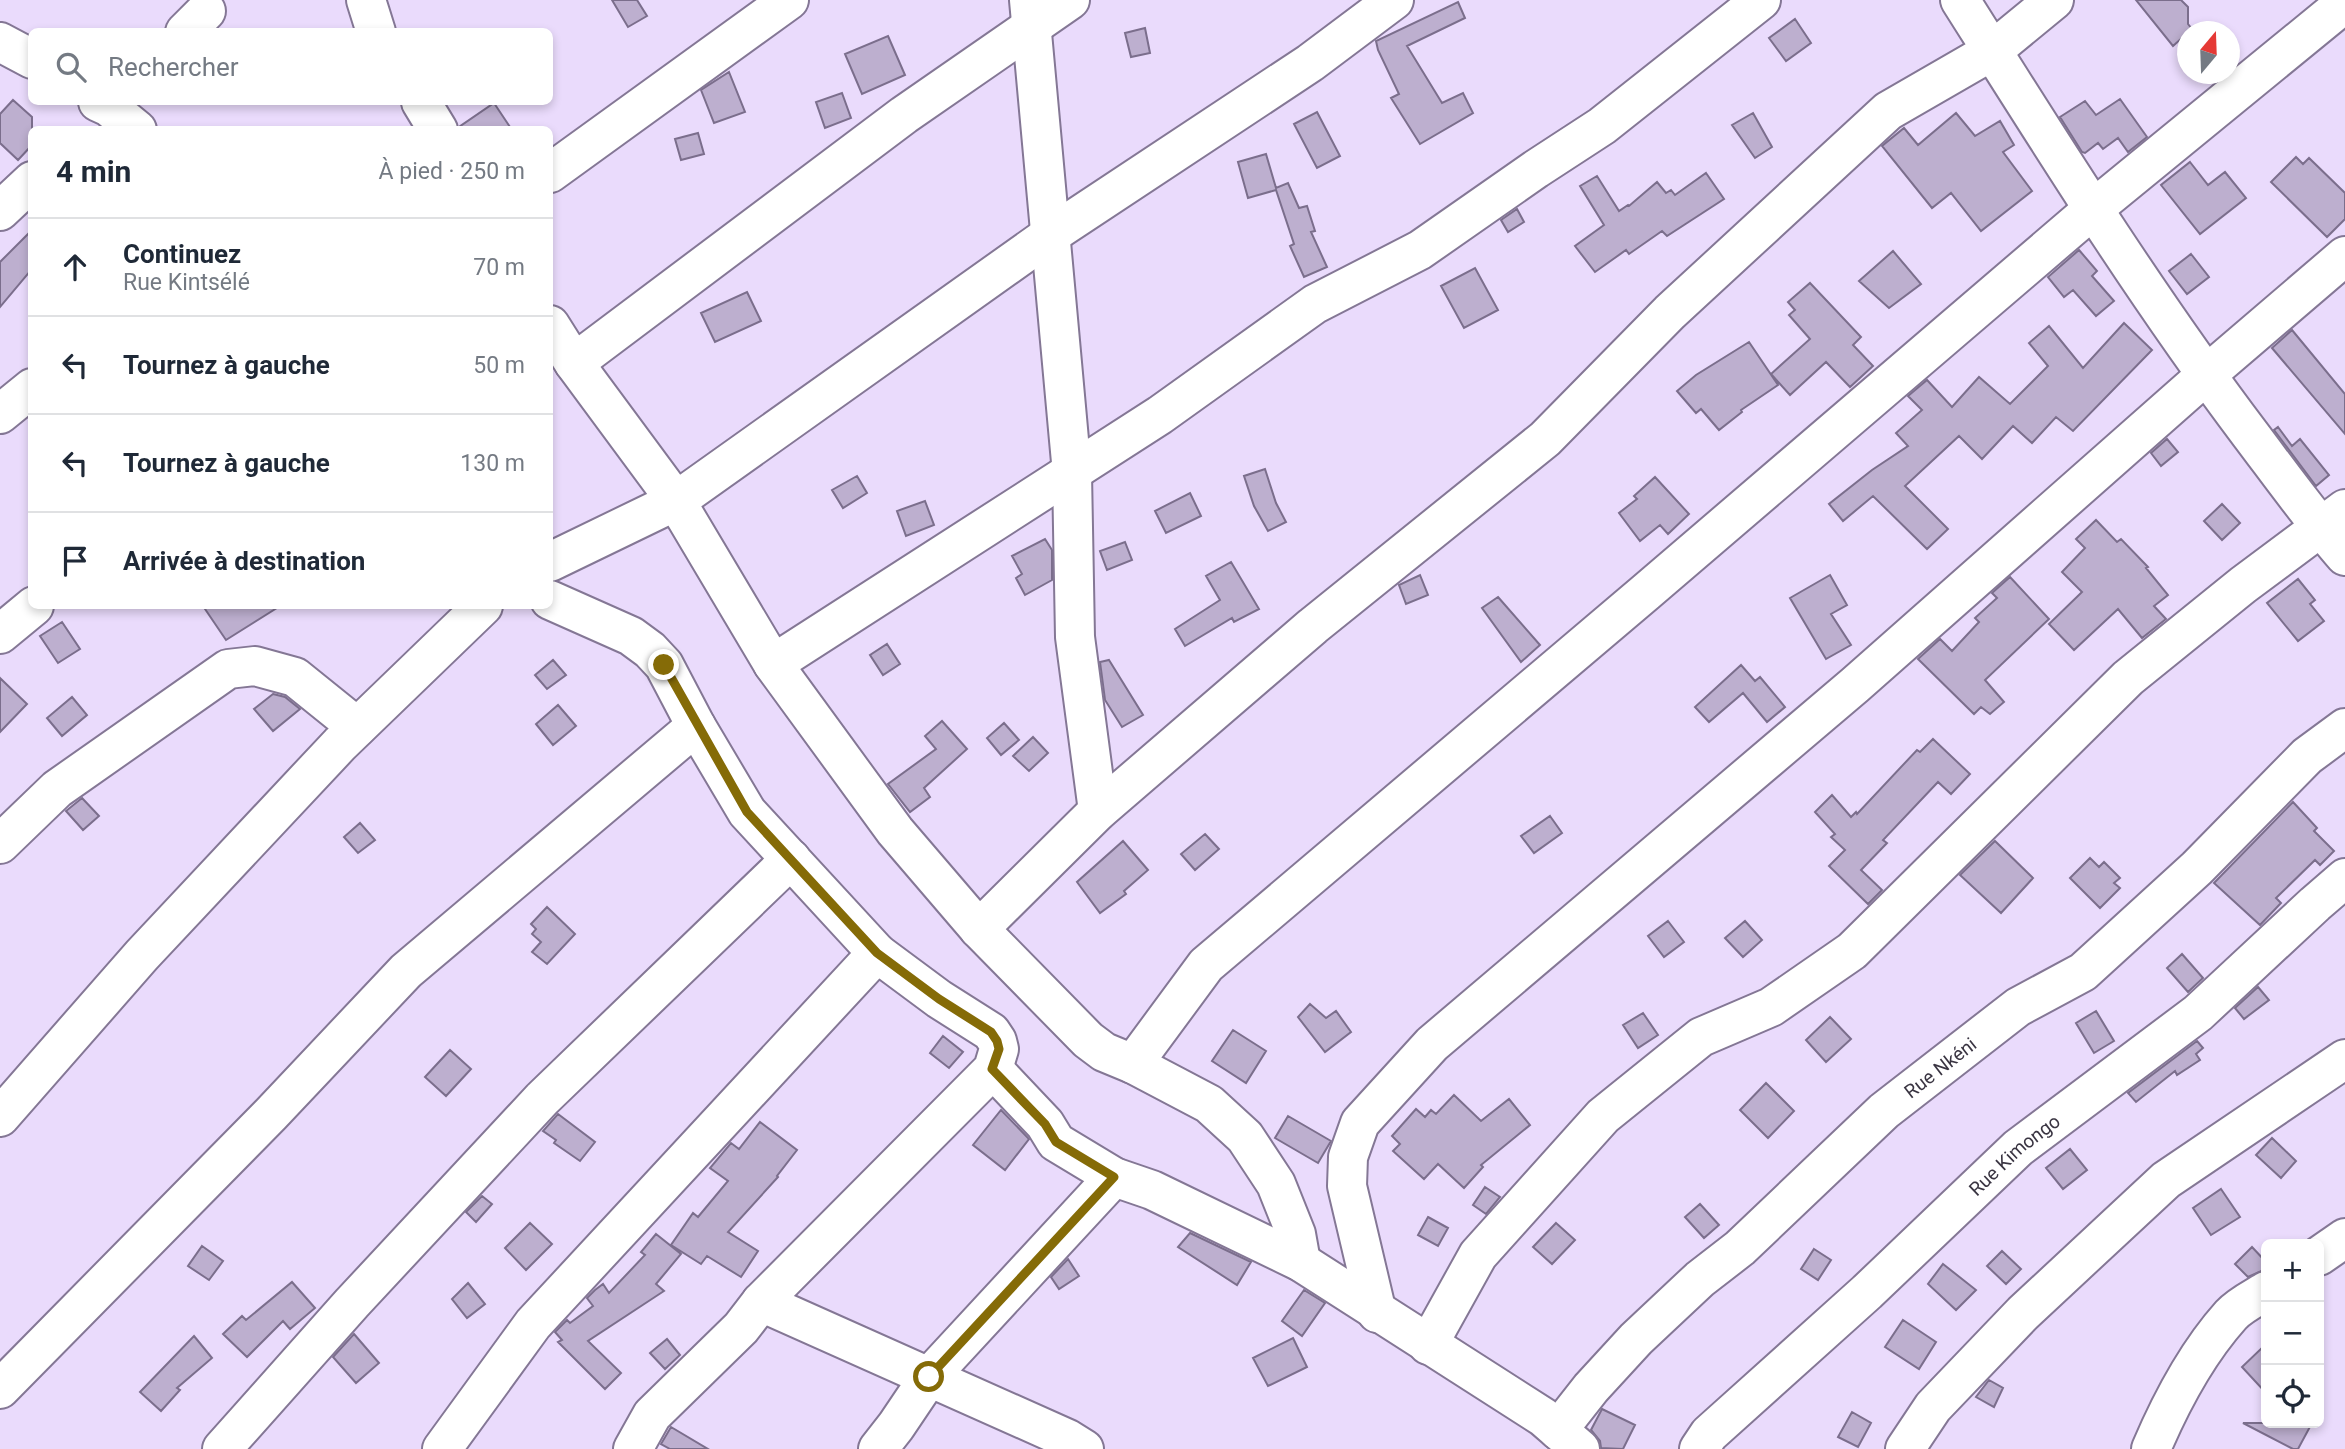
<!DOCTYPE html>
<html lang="fr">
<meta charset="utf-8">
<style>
body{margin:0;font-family:Roboto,sans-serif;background:#f6f6f7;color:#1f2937}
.controls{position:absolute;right:21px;bottom:21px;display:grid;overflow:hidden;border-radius:10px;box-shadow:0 4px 10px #0003}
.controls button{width:63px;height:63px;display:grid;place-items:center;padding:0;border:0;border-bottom:2px solid #e0e1e3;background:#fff;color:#1f2937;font:35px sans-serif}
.compass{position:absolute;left:2177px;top:21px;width:63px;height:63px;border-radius:50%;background:#fff;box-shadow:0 4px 10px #0003;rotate:19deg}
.stop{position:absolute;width:21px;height:21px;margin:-16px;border:5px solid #856b07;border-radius:50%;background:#fff}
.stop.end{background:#856b07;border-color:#fff;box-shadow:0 2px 7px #0008}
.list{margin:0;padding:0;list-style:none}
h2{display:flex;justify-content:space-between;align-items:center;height:91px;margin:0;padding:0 28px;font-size:30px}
h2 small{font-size:23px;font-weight:400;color:#747a83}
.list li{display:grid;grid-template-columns:46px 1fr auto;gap:21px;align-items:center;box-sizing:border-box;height:98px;padding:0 28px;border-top:2px solid #e0e1e3}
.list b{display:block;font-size:26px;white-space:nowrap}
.list p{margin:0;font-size:23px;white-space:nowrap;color:#747a83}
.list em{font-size:23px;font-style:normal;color:#747a83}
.icon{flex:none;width:38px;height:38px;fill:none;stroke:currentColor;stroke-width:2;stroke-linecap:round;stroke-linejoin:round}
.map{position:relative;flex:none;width:2345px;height:1449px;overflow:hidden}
.search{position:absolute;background:#fff;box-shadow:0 4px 10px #0003;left:28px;top:28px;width:525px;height:77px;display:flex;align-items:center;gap:18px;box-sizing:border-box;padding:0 24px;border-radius:10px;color:#747a83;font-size:26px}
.panel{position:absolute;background:#fff;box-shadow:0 4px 10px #0003;left:28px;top:126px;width:525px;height:483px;border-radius:10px}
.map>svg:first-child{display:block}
.building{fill:#bdafcf;stroke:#7b6e8c;stroke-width:2}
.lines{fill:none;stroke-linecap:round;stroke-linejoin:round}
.minor-casing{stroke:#847795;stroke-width:42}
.minor{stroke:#fff;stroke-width:38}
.route{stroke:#856b07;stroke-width:9}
.labels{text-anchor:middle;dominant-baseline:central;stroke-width:6;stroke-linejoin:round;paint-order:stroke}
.street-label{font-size:19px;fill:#3a3542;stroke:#f3edfa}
</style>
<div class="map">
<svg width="2345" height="1449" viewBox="0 0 2345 1449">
<rect width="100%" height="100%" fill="#eadbfc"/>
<path class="building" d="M612,0H637L647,16L628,27Z
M2136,0H2181L2188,7V24L2192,29L2173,46Z
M1458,2L1465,18L1407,46L1442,103L1463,93L1473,113L1420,144L1391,98L1399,94L1378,50L1376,41Z
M1795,19L1811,43L1786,61L1769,38Z
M1145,28L1150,53L1131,57L1125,33Z
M888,36L905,75L862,94L845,54Z
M729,72L745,112L714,123L701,90Z
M842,93L851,118L825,128L816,102Z
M2120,99L2147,137L2128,152L2118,138L2103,149L2098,143L2085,153L2082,152L2060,117L2085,101L2096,115Z
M13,100L32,117V145L18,160L0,143V114Z
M494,103L512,130H460L459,127Z
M1317,112L1340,156L1317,168L1294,124Z
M1753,113L1772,147L1755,158L1732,125Z
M1956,113L1975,136L2000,121L2014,145L2003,152L2032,191L1981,231L1951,193L1932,208L1882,146L1904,128L1918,145Z
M698,133L704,154L681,160L675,139Z
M1266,154L1276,188L1288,183L1299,208L1307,206L1315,231L1311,232L1327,267L1304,277L1290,246L1294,244L1276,190L1248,198L1238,162Z
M2296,157L2303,164L2309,158L2345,193V219L2327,237L2271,182Z
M2190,162L2208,185L2225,172L2246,198L2200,234L2161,185Z
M1706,173L1724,199L1667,236L1662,231L1629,254L1626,250L1595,272L1575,246L1604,225L1580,186L1597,176L1619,211L1628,205L1629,206L1657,182L1666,193L1671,190L1675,195Z
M1517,209L1524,222L1508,232L1501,220Z
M32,230V269L0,307V262Z
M2079,250L2097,271L2092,276L2114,301L2096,316L2073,290L2064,297L2048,277Z
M1893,251L1921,284L1889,308L1859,281Z
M2191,254L2209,277L2187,294L2169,271Z
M1475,268L1498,310L1464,328L1441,286Z
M1810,283L1861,337L1853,345L1873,366L1850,387L1826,362L1790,395L1771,374L1810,339L1789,315L1795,310L1788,302Z
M747,292L761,321L715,342L701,313Z
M2124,323L2152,350L2073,431L2056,417L2032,443L2013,426L1982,459L1959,436L1905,486L1948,529L1927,549L1873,496L1843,521L1829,504L1872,470L1908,446L1896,433L1922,410L1908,396L1927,380L1952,407L1979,377L2010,404L2048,366L2029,343L2049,326L2083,368Z
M2292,330L2345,394V434L2272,348Z
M1749,342L1778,385L1741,410L1742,412L1719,430L1701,409L1696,413L1677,391L1696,375Z
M2278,427L2292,446L2300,439L2329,475L2316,486L2274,430Z
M2167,439L2178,452L2161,466L2151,453Z
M1265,469L1276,503L1286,522L1268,531L1254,506L1244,476Z
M857,476L867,493L843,508L832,490Z
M1655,477L1689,514L1668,534L1660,525L1640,541L1619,513L1637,499L1634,496Z
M1190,493L1201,516L1166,533L1155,511Z
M925,501L934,525L906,536L897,511Z
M2222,504L2240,523L2222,540L2204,521Z
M2096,520L2117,542L2121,539L2148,567L2146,568L2168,595L2154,606L2166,619L2142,638L2118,609L2074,650L2049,624L2082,592L2062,572L2085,548L2076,539Z
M1045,539L1052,550V580L1025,595L1016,578L1022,574L1012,556Z
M1125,542L1132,560L1107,570L1100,551Z
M1231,562L1259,609L1234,622L1232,618L1185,646L1175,629L1220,600L1206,576Z
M1420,575L1428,595L1406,604L1399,585Z
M1830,575L1847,605L1831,614L1851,645L1826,659L1790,598Z
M2010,577L2049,619L1985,680L2004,702L1990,714L1981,707L1974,714L1918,659L1940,639L1952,651L1979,622L1975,618L1997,598L1992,593Z
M2298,579L2315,600L2310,604L2324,621L2298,641L2267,603Z
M1498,597L1540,645L1521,662L1482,608Z
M203,606H280L226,640Z
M62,622L80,649L58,663L40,636Z
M887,644L900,664L883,675L870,655Z
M553,660L566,675L547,689L535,675Z
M1109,660L1143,715L1122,727L1105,700L1100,662Z
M1741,665L1755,681L1760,677L1785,707L1767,722L1743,693L1709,722L1695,707Z
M0,678L27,704L0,732Z
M273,694L285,697L300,709L273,731L254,709Z
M72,697L87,715L62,736L47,718Z
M558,705L576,726L553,745L536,724Z
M942,721L967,749L924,788L930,797L910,812L888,784L936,749L925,736Z
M1004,723L1019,740L1001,755L987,738Z
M1033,737L1048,753L1029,771L1013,756Z
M1933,739L1970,774L1951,794L1938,782L1883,840L1887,843L1861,870L1882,890L1868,904L1829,866L1845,850L1831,837L1835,834L1815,812L1832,795L1851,817L1856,812L1857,814L1917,750L1920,752Z
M82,798L99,816L83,830L66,811Z
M2293,802L2317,828L2314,831L2334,851L2320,865L2315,860L2276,898L2281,903L2260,925L2214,883Z
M1550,816L1562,833L1534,853L1521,836Z
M360,823L375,840L358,853L344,837Z
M1205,834L1219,849L1195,870L1181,854Z
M1123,841L1148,870L1124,891L1126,894L1100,913L1077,882Z
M1995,841L2033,878L2001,913L1960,875Z
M2090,858L2099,867L2104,862L2120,878L2114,883L2120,888L2100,908L2070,878Z
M547,907L575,934L547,964L532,952L541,942L532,934L536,929L531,924Z
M1668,921L1684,942L1664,957L1648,936Z
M1745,921L1762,940L1743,957L1725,938Z
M2182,954L2203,978L2188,992L2167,968Z
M2258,987L2269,1000L2244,1019L2235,1008Z
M1310,1004L1326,1018L1336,1011L1351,1032L1325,1052L1298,1017Z
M2096,1011L2114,1041L2094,1053L2076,1023Z
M1643,1013L1658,1035L1638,1048L1623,1025Z
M1830,1017L1851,1039L1826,1062L1806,1040Z
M1233,1030L1266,1051L1246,1083L1212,1061Z
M943,1036L963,1052L949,1068L930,1053Z
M2197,1041L2203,1048L2196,1054L2200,1060L2177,1075L2175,1071L2136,1102L2128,1093Z
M450,1050L471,1069L446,1096L425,1077Z
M1766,1083L1794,1111L1768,1138L1740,1110Z
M1454,1095L1481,1121L1509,1099L1530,1125L1481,1165L1483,1167L1464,1188L1438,1164L1424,1179L1393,1151L1400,1144L1392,1136L1416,1109L1425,1117L1431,1110L1436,1114Z
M1001,1110L1029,1139L1005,1170L973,1145Z
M558,1114L595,1142L580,1161L554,1143L556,1140L543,1131Z
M1288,1116L1331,1141L1318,1163L1275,1138Z
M760,1122L797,1150L777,1176L778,1177L728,1232L758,1251L741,1277L707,1256L701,1264L671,1245L693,1213L698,1217L728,1181L710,1168L731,1143L739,1149Z
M2272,1138L2296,1161L2281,1178L2256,1155Z
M2070,1149L2087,1170L2063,1189L2046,1168Z
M1485,1187L1500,1197L1486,1214L1473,1205Z
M2221,1189L2240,1217L2211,1235L2193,1208Z
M482,1196L492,1204L476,1222L466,1212Z
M1700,1204L1719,1225L1704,1238L1685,1217Z
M1428,1217L1448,1228L1438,1246L1418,1235Z
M530,1223L552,1244L526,1270L505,1248Z
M1556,1223L1575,1240L1552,1264L1533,1247Z
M1190,1233L1251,1262L1237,1285L1178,1247Z
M656,1234L681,1254L656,1284L664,1291L588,1341L621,1373L605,1389L558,1342L562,1340L555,1332L567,1320L570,1323L593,1306L587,1298L595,1290L603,1284L609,1293L645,1255L641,1252Z
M202,1246L223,1261L209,1280L188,1266Z
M2252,1247L2266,1262V1269L2248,1277L2235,1264Z
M1814,1249L1831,1260L1818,1280L1801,1269Z
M2002,1251L2021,1269L2006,1284L1987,1266Z
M1068,1259L1079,1276L1059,1289L1051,1277Z
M1943,1264L1976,1290L1956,1310L1928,1284Z
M292,1282L315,1308L290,1329L283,1321L247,1357L223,1334L242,1316L246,1320Z
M468,1283L485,1304L467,1318L452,1299Z
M1304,1290L1325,1303L1302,1336L1282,1321Z
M1903,1320L1936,1342L1919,1369L1885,1347Z
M354,1334L379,1363L356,1383L333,1357Z
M194,1336L212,1358L177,1388L180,1390L161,1411L140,1392Z
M1293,1338L1307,1367L1268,1386L1253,1358Z
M667,1339L680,1355L665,1369L650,1353Z
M2266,1344V1393L2242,1367Z
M1989,1380L2003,1388L1994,1407L1976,1397Z
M1602,1409L1635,1425L1623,1449L1601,1448L1600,1441L1591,1430Z
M1852,1412L1871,1423L1858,1447L1838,1437Z
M2243,1423H2312L2298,1449H2293Z
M671,1427L708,1449H670L661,1444Z"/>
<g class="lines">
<g class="minor-casing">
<g id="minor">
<path d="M366,0L376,32"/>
<path d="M1029,0L1072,473L1075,637L1098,811"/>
<path d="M1960,0C2053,147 2145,295 2250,434C2281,475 2311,517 2345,556"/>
<path d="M185,32L206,11"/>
<path d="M0,42L32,59"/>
<path d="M98,102L109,107L137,130"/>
<path d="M421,102L438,130"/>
<path d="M550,173L789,0"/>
<path d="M0,211L32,181"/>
<path d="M550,325L574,363L676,501L773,664L895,831L979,929L1088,1040L1104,1052L1133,1064L1209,1104L1245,1137L1276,1184L1296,1234L1301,1262"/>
<path d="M574,363L904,115L1070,0"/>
<path d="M0,414L32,388"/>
<path d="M550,562L676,501L1050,235L1310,63L1394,0"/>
<path d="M550,600L631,636L650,650L664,665L696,726L747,812L877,953L939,999L991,1032L997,1041L999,1049L993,1069L761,1302L741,1328L652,1415L633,1449"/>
<path d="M0,634L34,606"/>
<path d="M773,664L1160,415L1315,304L1420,250L1536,169L1602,126L1761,0"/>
<path d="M0,844L57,789L228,669L255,666L295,677L357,727"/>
<path d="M979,929L1098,811L1313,626L1545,439L1670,312L1888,111L1992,51L2054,0"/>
<path d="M1133,1064L1206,965L1646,592L2092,210L2345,3"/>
<path d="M993,1069L1045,1124L1056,1142L1114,1177L1152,1190L1301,1262L1543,1417L1580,1449"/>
<path d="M0,1117L142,955L340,744L483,606"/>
<path d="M2319,1256L2345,1238"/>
<path d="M761,1302L1068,1439L1084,1449"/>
<path d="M1377,1313L1347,1186L1348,1157L1360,1123L1432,1044L1855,685L2206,375L2345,256"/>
<path d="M1428,1345L1478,1255L1603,1116L1701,1037L1771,1007L1852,951L2128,678L2243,585L2345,509"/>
<path d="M0,1389L271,1114L406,971L696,726"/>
<path id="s1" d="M1558,1430L1591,1388L1636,1339L1700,1279L1740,1248L1884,1111L2018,1007L2083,972L2197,868L2307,756L2345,728"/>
<path d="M222,1449L352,1303L542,1099L791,859"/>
<path d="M442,1449L533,1324L877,953"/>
<path d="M878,1449L896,1426L929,1377L1114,1177"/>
<path id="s2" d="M1699,1449L1709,1434L1867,1292L2018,1148L2198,1013L2315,904L2345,878"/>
<path d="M1905,1449L1933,1407L2023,1313L2166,1180L2345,1059"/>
<path d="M2151,1449C2171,1402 2196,1354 2231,1315C2240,1305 2255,1298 2266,1291"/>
</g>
</g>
<use href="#minor" class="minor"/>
</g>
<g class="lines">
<path class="route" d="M664,665L747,812L877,953L939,999L991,1032L997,1041L999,1049L992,1069L1045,1124L1056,1142L1114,1177L929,1377"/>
</g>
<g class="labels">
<g class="street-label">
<text stroke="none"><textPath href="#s1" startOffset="528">Rue Nkéni</textPath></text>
<text stroke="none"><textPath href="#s2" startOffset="432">Rue Kimongo</textPath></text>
</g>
</g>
</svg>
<div class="controls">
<button>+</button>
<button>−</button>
<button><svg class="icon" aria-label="locate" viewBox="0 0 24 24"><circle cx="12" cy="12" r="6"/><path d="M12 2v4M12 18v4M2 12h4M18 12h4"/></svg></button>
</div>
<svg class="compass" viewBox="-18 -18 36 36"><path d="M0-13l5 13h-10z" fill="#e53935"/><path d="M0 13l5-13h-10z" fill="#747a83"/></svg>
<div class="stop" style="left:929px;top:1377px"></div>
<div class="stop end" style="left:664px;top:665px"></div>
<div class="search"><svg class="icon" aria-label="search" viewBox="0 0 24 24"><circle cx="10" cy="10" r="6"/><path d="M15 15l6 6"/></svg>Rechercher</div>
<section class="panel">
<h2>4 min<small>À pied · 250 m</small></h2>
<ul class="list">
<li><svg class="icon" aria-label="ahead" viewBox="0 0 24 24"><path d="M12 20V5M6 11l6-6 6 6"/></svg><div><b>Continuez</b><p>Rue Kintsélé</p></div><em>70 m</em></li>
<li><svg class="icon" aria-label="left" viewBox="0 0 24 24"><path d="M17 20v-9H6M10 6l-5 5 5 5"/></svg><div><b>Tournez à gauche</b></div><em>50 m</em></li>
<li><svg class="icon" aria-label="left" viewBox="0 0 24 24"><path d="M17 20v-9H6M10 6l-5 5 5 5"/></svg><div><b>Tournez à gauche</b></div><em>130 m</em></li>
<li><svg class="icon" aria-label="arrive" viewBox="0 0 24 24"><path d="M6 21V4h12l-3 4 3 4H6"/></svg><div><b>Arrivée à destination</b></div></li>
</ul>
</section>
</div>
